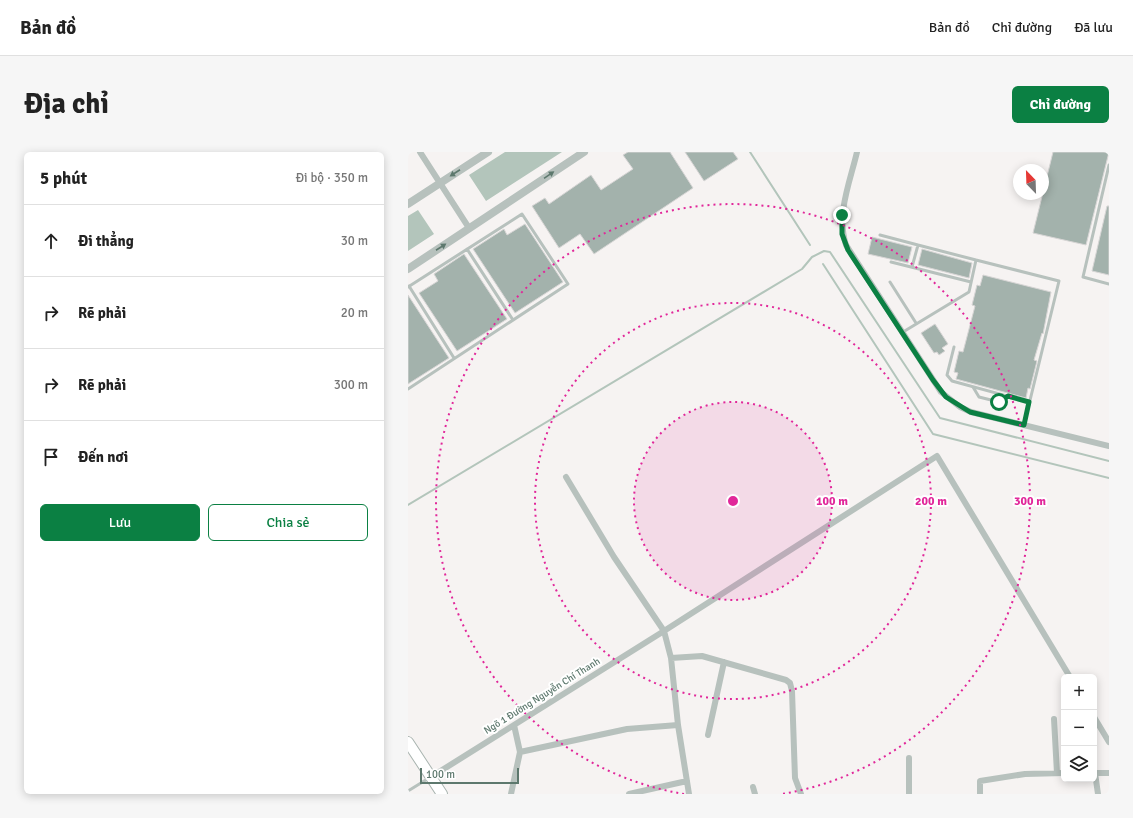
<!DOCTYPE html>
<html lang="vi">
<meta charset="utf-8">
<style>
body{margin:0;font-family:Signika,sans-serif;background:#f6f6f6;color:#222}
.controls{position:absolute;right:12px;bottom:12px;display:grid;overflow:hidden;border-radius:6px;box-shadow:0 2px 10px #0003}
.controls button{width:36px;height:36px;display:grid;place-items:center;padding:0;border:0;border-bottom:1px solid #e0e0e0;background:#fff;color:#222;font:20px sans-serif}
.compass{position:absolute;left:605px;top:12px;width:36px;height:36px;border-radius:50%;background:#fff;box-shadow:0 2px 10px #0003;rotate:337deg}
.scale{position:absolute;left:12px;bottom:10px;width:99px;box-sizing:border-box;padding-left:4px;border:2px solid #5d786d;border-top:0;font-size:11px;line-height:14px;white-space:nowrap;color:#5d786d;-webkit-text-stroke:3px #fff;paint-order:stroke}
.stop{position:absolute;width:12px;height:12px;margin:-9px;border:3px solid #0b8043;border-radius:50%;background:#fff}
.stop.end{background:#0b8043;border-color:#fff;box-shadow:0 1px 4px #0008}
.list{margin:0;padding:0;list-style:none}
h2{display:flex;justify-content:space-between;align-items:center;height:52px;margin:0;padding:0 16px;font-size:17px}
h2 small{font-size:13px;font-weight:400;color:#767676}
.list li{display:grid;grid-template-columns:26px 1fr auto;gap:12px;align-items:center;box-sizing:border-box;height:72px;padding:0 16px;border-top:1px solid #e0e0e0}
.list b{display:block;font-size:15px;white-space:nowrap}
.list em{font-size:13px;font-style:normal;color:#767676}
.actions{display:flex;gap:8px;padding:12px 16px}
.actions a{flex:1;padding:9px 0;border:1px solid #0b8043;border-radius:6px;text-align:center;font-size:14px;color:#0b8043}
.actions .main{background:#0b8043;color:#fff}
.icon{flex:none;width:22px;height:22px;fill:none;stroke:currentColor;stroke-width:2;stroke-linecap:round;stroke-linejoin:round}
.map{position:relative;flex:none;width:701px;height:642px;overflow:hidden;border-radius:6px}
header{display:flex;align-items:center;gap:24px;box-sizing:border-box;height:56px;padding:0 20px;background:#fff;border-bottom:1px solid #e0e0e0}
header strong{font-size:19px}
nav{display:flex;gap:22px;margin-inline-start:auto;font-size:14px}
.intro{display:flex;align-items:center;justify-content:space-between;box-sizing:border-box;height:96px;padding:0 24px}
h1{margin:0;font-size:28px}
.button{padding:10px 18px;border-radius:6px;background:#0b8043;color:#fff;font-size:14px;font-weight:700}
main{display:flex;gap:24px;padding:0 24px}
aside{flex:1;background:#fff;border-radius:6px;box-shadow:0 2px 10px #0003}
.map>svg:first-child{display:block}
.water{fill:#b3c5bb}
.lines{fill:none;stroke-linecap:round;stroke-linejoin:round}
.stream{stroke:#b3c5bb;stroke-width:2}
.building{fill:#a3b2ac;stroke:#d7d5d5}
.primary-casing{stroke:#a9b4b0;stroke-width:12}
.service{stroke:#b7c1bd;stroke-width:3}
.minor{stroke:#b7c1bd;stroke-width:6}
.tertiary{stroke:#b7c1bd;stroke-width:8}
.primary{stroke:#fff;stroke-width:10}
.oneway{fill:#5d786d}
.route{stroke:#0b8043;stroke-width:5}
.ring{fill:none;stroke:#e1279a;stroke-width:2;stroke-dasharray:2 4}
.labels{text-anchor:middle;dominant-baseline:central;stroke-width:4;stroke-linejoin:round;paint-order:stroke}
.street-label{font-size:10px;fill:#5d786d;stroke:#fff}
.centre{fill:#e1279a;stroke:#fff;stroke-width:2}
.ring-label{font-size:12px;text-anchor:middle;font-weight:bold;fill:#e1279a;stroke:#fff;stroke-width:4;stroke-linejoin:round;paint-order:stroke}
</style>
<header>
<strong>Bản đồ</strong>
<nav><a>Bản đồ</a><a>Chỉ đường</a><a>Đã lưu</a></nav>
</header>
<div class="intro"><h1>Địa chỉ</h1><a class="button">Chỉ đường</a></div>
<main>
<aside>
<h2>5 phút<small>Đi bộ · 350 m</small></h2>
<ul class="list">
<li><svg class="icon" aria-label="ahead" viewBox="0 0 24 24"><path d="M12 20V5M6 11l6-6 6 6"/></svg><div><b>Đi thẳng</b></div><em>30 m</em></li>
<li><svg class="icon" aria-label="right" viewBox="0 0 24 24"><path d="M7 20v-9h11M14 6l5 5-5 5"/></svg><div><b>Rẽ phải</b></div><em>20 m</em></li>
<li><svg class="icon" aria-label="right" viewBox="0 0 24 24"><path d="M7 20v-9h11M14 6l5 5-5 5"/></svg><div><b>Rẽ phải</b></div><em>300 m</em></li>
<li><svg class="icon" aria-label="arrive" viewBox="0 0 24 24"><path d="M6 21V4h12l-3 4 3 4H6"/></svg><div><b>Đến nơi</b></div></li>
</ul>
<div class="actions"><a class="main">Lưu</a><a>Chia sẻ</a></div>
</aside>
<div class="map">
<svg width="701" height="642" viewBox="0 0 701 642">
<rect width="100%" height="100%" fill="#f6f3f2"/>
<path class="water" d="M97,0H154L78,49L61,23Z
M10,58L26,82L0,99V64Z"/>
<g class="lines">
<path class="stream" d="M342,0L402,93
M415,112L525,282L701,326
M0,353L394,117L404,105L416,99L422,100L532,266L701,309"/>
</g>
<path class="building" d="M220,0H262L285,36L186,102L172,82L151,96L124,54L137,46L141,52L183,23L193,38L225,17L215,3Z
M277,0H325L330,7L296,29Z
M645,0H701L678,93L625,81Z
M699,54H701V123L684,119Z
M117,72L155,130L107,161L65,97L96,77L99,83Z
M464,85L504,95L500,111L460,102Z
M514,97L564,111L561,126L510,113Z
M56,102L99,167L49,199L11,141L30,129L26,122Z
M575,123L643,140L635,182L634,181L626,208L629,209L622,237L620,236L618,246L548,227L550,221L546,220L551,199L555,200L567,154L564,153L569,133L572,134Z
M0,143L41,206L0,232Z
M527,172L540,192L534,196L537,199L531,203L529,200L526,201L513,181Z"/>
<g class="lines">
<g class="primary-casing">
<path id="primary" d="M0,590L34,642"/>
</g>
<path class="service" d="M701,13L675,125L701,132
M472,83L510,93L504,115
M510,93L568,108
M59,97L105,168
M483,110L563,130
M482,130L508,171
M1,134L46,206
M0,135L114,62L160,132L0,237
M495,180L561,140L568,108L651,129L616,273
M546,195L539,223L544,229L621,250
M565,235L571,245L591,250L600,244
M0,639L21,626"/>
<path class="minor" d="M12,0L61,76
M449,0C442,30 428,62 438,93L533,240L552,255L563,260L701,294
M158,325L206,405L256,479L263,506L270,573L281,642
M263,506L294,504L378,528L382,531L384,539L387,626L393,642
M686,565L701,590
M646,567L649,621
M300,583L316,510
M112,600L219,577L270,573
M501,606V642
M686,621H701
M687,621L690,642
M23,625L256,479L529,304L662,525
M345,635L347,642
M103,642L112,600L106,573
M221,642L279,629
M572,642V629L617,622L656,621"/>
<path class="tertiary" d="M0,52L80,0
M0,117L176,0"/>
<use href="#primary" class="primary"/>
</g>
<defs><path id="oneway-solid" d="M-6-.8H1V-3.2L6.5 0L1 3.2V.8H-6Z"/></defs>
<g class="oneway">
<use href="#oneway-solid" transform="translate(47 21) rotate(147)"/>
<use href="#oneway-solid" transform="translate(141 23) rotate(-34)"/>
<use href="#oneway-solid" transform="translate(33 95) rotate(-33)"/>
</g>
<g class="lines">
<path class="route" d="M434,63V82L440,98L525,228L538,245L562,260L616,273L621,250L600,244L591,250"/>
</g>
<circle cx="325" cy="349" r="99" fill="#e1279a" fill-opacity=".12"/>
<g class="ring">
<circle cx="325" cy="349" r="99"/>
<circle cx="325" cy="349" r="198"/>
<path d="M276 642A297 297 0 1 1 374 642"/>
</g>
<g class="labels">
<g class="street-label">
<text transform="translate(134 544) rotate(-32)">Ngõ 1 Đường Nguyễn Chí Thanh</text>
</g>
</g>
<circle cx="325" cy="349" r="6" class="centre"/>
<g class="ring-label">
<text x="424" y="353">100 m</text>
<text x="523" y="353">200 m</text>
<text x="622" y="353">300 m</text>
</g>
</svg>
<div class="controls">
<button>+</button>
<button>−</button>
<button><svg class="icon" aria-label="layers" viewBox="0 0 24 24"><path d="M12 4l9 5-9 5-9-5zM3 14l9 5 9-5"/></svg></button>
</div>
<svg class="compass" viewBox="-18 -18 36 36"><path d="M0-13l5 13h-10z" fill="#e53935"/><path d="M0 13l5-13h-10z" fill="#767676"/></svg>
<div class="scale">100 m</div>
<div class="stop" style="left:591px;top:250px"></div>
<div class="stop end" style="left:434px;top:63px"></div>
</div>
</main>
